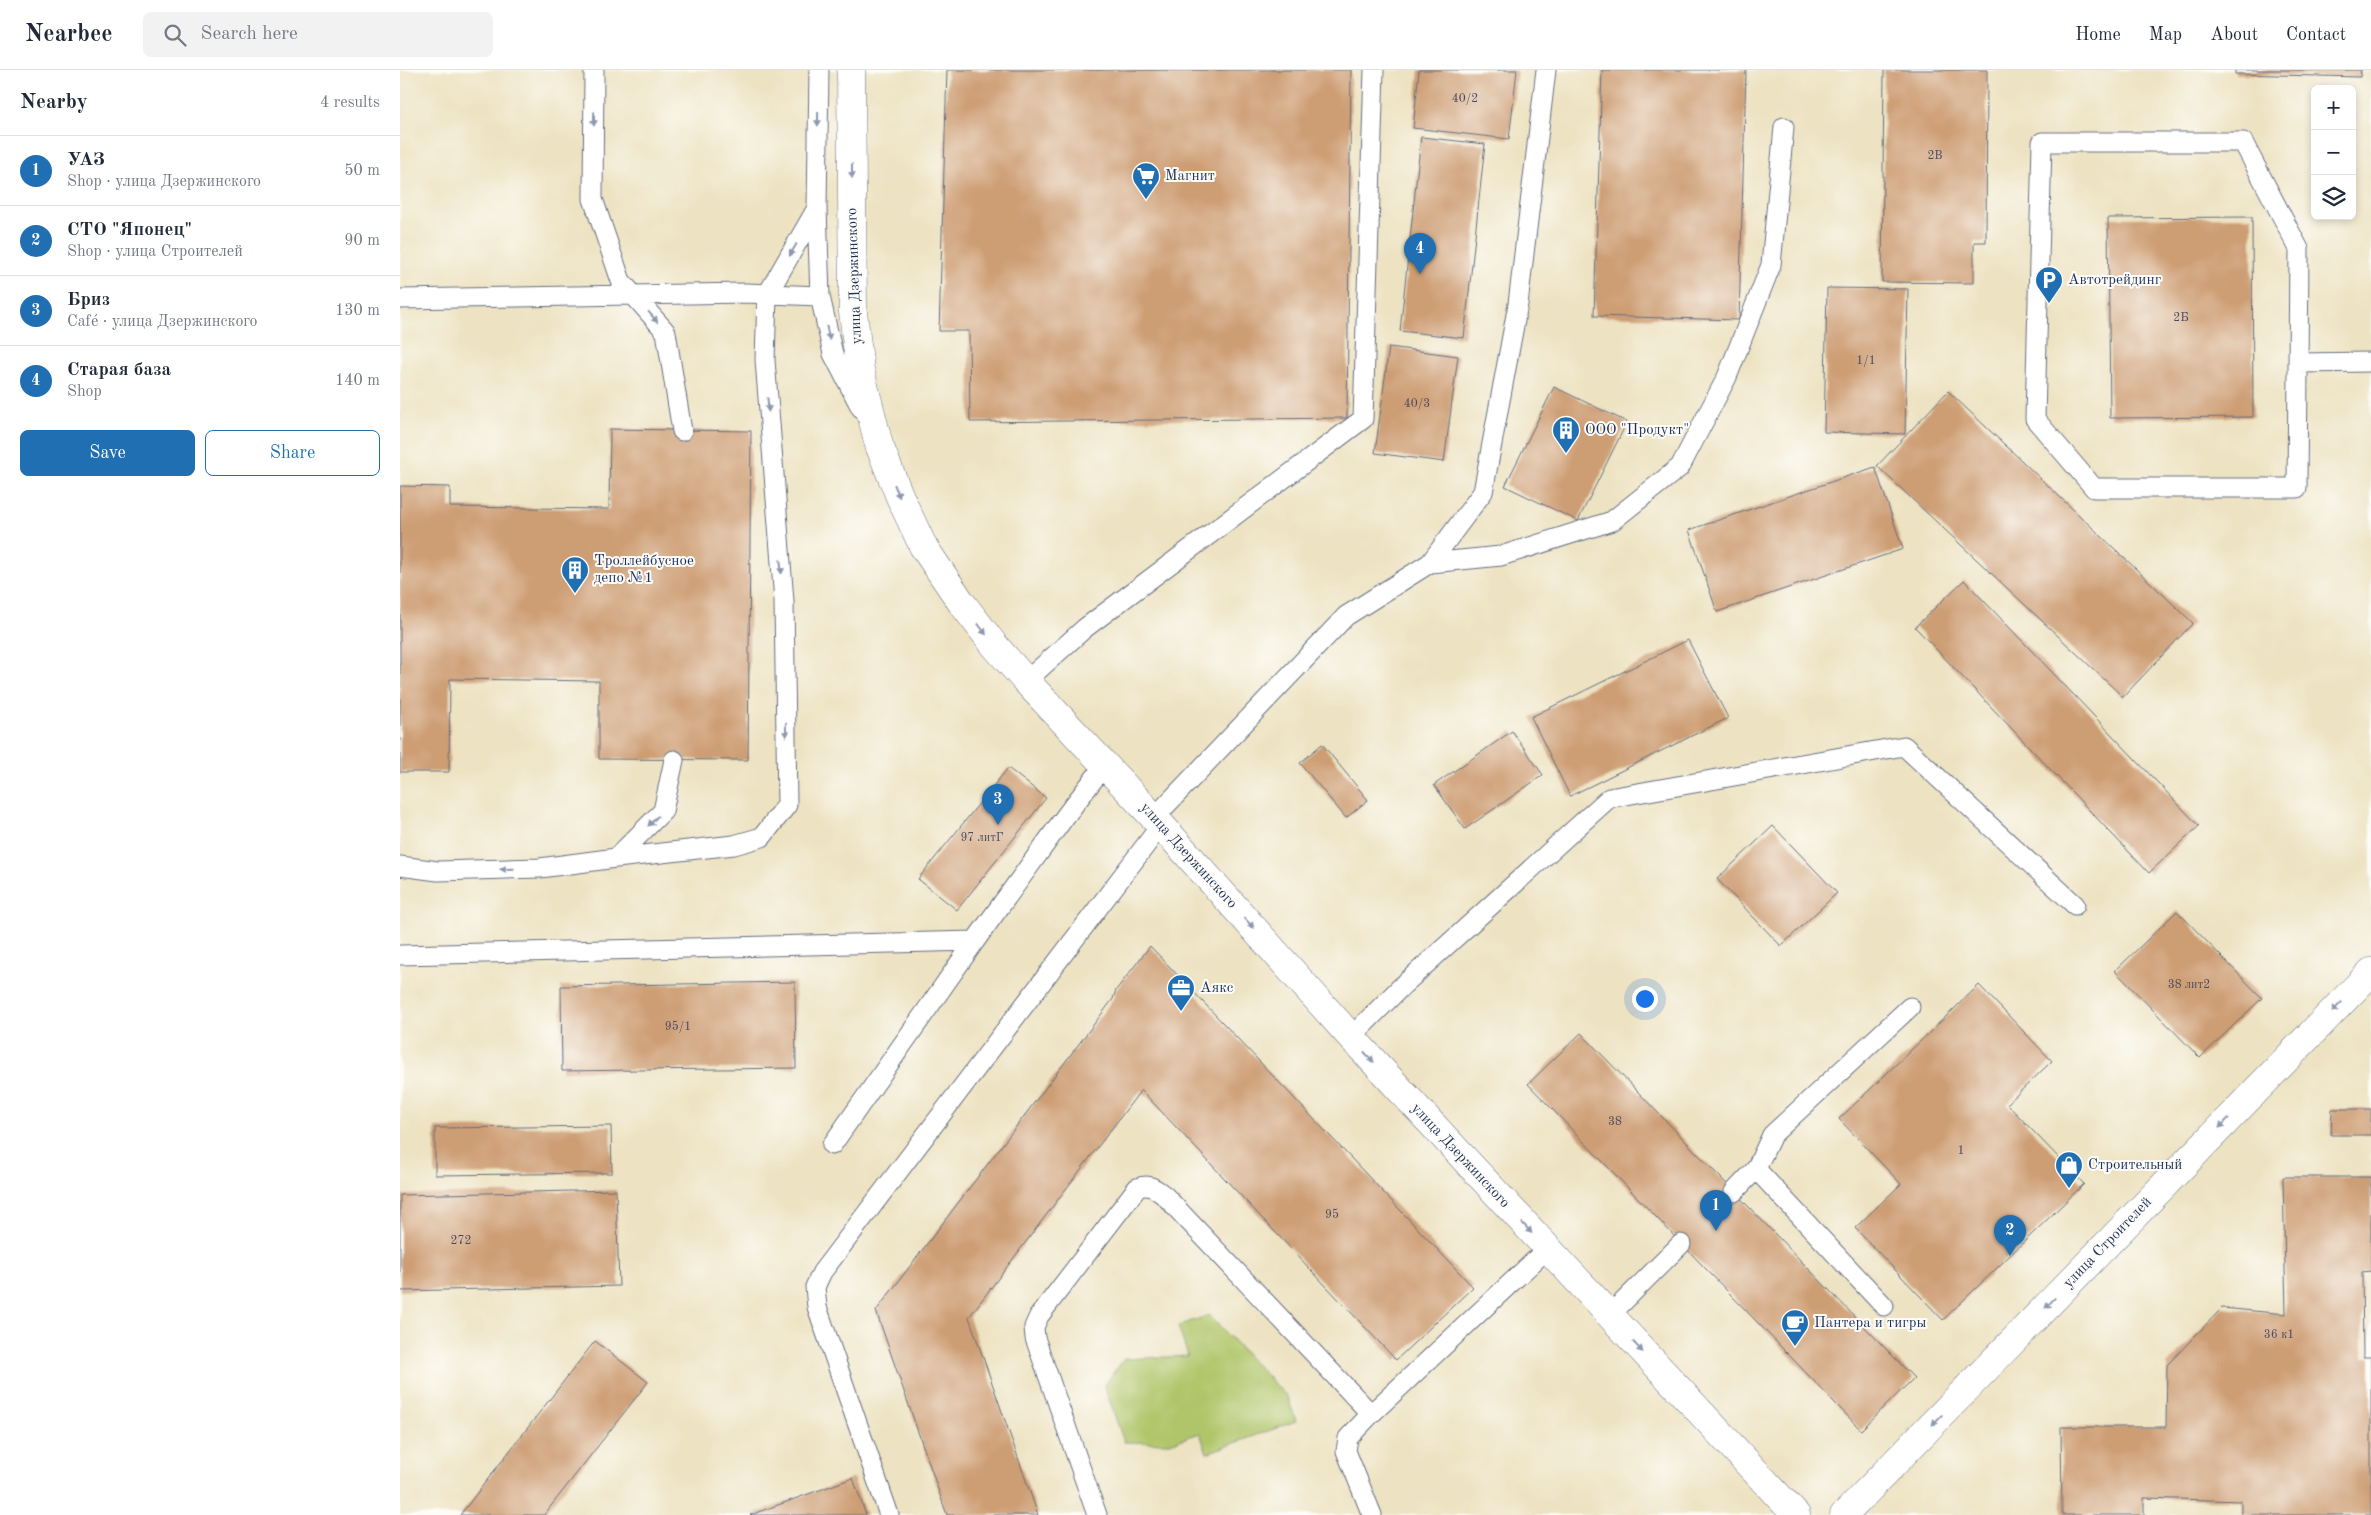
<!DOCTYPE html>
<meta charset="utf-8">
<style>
body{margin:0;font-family:"Old Standard TT",serif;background:#f2f2f3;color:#1f2937}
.controls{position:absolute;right:15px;top:15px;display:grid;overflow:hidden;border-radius:8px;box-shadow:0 2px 8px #0003}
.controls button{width:45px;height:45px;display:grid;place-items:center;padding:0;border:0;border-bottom:1px solid #e0e1e3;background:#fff;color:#1f2937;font:25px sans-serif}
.you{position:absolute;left:1244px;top:928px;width:18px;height:18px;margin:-12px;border:4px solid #fff;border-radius:50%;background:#1a73e8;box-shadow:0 0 0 8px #1a73e833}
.badge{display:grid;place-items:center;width:32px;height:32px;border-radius:50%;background:#1f6fb2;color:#fff;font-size:16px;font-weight:700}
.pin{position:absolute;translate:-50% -41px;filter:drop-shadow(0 1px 2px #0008)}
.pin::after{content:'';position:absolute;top:26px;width:18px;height:15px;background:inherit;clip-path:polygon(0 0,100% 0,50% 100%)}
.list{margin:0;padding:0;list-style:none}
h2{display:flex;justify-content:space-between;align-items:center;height:65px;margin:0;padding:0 20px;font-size:21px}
h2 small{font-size:16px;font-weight:400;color:#747a83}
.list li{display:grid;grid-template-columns:32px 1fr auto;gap:15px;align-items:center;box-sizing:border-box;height:70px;padding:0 20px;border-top:1px solid #e0e1e3}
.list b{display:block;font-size:19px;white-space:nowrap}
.list p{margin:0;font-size:16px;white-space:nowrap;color:#747a83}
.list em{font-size:16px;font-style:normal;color:#747a83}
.actions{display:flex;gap:10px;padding:15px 20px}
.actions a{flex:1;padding:11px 0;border:1px solid #1f6fb2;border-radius:8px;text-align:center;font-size:18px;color:#1f6fb2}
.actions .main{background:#1f6fb2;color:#fff}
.icon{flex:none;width:28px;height:28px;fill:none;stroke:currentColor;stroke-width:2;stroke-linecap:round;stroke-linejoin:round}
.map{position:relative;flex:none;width:1971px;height:1445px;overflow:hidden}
header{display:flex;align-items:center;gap:30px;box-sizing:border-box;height:70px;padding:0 25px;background:#fff;border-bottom:1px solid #e0e1e3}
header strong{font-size:24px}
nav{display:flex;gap:28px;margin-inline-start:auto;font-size:18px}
.search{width:350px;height:45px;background:#f2f2f3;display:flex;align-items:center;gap:12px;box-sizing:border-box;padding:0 18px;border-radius:8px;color:#747a83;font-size:19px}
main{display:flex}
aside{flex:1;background:#fff}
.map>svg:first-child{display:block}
.green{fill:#b0c569;stroke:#667a64}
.building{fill:#cd9d73}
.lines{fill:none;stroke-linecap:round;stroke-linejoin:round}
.lane-casing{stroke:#646e81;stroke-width:21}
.secondary-casing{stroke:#646e81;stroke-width:29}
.lane{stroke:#fff;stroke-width:19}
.secondary{stroke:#fff;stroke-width:28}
.oneway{fill:#8d97ae}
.labels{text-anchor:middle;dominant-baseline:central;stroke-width:4;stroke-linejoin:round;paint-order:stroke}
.number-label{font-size:12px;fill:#484a63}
.poi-label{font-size:15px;fill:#1b2f5e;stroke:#fdfcf7;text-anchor:start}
.street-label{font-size:15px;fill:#1b2f5e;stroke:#fdfcf7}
</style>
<header>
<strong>Nearbee</strong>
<div class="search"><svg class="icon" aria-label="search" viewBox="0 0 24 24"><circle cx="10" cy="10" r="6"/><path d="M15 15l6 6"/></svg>Search here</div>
<nav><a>Home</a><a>Map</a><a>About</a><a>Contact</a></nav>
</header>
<main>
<aside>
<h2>Nearby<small>4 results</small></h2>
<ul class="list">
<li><span class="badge">1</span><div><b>УАЗ</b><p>Shop · улица Дзержинского</p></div><em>50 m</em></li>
<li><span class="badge">2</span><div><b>СТО &quot;Японец&quot;</b><p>Shop · улица Строителей</p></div><em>90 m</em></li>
<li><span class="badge">3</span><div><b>Бриз</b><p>Café · улица Дзержинского</p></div><em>130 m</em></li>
<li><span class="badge">4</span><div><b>Старая база</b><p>Shop</p></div><em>140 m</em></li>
</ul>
<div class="actions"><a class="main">Save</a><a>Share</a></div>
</aside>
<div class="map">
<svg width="1971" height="1445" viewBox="0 0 1971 1445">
<rect width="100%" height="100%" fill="#fdfcf7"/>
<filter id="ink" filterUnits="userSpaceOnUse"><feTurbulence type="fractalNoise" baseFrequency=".02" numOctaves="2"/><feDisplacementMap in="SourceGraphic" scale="10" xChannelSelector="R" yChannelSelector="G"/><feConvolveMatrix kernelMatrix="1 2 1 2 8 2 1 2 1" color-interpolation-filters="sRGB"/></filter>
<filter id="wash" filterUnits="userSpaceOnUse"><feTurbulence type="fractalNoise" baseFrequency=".0096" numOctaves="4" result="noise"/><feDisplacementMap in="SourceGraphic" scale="20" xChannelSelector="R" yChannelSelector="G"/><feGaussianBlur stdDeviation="1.12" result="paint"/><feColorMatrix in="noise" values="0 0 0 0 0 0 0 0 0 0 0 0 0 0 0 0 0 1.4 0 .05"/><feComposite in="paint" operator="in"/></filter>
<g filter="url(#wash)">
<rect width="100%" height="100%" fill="#ede2c1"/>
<path class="green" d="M809,1245L888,1328L896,1351L807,1383L800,1363L770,1373L724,1372L704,1315L724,1289L788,1286L778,1256Z"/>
<g id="blocks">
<path class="building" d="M547,0H951L947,348L570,352L569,261H539Z
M1019,0H1117L1109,69L1013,58Z
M1202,0H1346L1339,250L1194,246Z
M1484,0H1587L1586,172H1574V213L1482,212Z
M1835,0H1961L1960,7L1835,4Z
M1021,67L1085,74L1064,268L1000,261Z
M1852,147L1853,347L1710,348L1708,148Z
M1427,218L1508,219L1505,364L1424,362Z
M989,277L1058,286L1044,392L975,383Z
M1154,317L1227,352L1178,451L1105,416Z
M1548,321L1793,553L1723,627L1477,396Z
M210,359L351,361L348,690L199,689V611L50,609L49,702H0V416L50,417V437L209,439Z
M1475,397L1503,479L1317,542L1289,460Z
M1564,510L1799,756L1749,803L1515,557Z
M1288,570L1328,648L1170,726L1131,647Z
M1112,661L1143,705L1065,759L1034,715Z
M922,674L968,730L946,748L900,693Z
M608,698L646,728L557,840L518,809Z
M1373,756L1437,823L1381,876L1317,809Z
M1777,841L1862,928L1800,988L1715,901Z
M750,876L1073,1217L996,1290L741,1020L569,1247L638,1445H547L476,1241L713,929L716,920Z
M395,912L396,998L162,1001L161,916Z
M1579,915L1652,991L1607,1034L1684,1114L1543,1250L1455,1158L1501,1114L1439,1049Z
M1181,963L1514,1308L1461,1360L1128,1014Z
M1932,1039H1971V1065H1931Z
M211,1056L212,1103L35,1105V1058Z
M1883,1107H1971V1201L1962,1202L1963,1287H1971V1445H1841V1431L1744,1428V1445H1662L1661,1357H1766L1767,1295L1822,1238L1886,1244Z
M216,1120L219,1216L0,1221V1125Z
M195,1271L248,1312L144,1445H60Z
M453,1408L466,1445H350Z"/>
</g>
</g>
<g filter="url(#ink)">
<use href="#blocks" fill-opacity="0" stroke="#646e81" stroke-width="1"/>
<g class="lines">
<g class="lane-casing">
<path id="lane" d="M194,0L193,129L221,211L266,262L282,361
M419,0L417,138L420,226L433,284L461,338
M1642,72H1843L1899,179L1897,418H1694L1635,349Z
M0,229L346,223L420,226
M1898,293L1971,292
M1030,493L1101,486L1212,451L1280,397L1327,307L1371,195L1384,57
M626,611L685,558L963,349L974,0
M754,748L946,546L1030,493L1083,422L1118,234L1146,0
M216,788L334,775L362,767L387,735L384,531L365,290L367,225L417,138
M0,796L38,801L140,798L216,788L263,741L274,690
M0,885L575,871L667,744L704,696
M951,967L1001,917L1209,728L1504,676L1675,835
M432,1075L575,871
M1356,1099L1372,1065L1510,937
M1334,1122L1356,1099L1484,1236
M1209,1246L1281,1174
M971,1344L948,1368L946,1381L972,1445
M489,1445L417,1237L415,1217L422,1202L761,755
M697,1445L635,1268L634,1257L639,1246L737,1118C749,1113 755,1118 765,1126L971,1344L1147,1179"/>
</g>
<g class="secondary-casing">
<path id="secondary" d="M451,0L453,242L460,300L479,375L500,427L523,476L561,532L595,576L626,611L761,755L951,967L1396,1445
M1444,1445L1971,902"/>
</g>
<use href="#lane" class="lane"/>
<use href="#secondary" class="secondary"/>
</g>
<defs><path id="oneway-solid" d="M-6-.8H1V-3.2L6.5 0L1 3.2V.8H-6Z" transform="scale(1.25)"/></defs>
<g class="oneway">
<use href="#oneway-solid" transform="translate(194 49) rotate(91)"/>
<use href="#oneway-solid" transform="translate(418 49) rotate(91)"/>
<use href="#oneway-solid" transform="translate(452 101) rotate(90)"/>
<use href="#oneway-solid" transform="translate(393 180) rotate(120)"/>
<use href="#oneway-solid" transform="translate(253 247) rotate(49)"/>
<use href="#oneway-solid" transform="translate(428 263) rotate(77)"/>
<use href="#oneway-solid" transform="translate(368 335) rotate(86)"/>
<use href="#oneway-solid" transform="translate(497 421) rotate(68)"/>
<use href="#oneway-solid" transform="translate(381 497) rotate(85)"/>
<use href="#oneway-solid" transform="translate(582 559) rotate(53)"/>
<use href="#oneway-solid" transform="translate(386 660) rotate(89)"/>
<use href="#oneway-solid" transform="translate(253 751) rotate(135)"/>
<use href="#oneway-solid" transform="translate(107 799) rotate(178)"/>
<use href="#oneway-solid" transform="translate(849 853) rotate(48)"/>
<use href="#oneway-solid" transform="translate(1937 937) rotate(134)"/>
<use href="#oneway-solid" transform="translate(969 987) rotate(47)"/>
<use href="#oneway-solid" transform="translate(1824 1053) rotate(134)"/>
<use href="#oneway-solid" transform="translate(1127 1158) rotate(47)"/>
<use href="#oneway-solid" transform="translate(1650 1233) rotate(134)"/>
<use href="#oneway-solid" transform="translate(1238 1277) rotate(47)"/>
<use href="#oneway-solid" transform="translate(1537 1350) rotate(134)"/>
</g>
</g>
<defs>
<g id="supermarket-pin" transform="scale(1.4375)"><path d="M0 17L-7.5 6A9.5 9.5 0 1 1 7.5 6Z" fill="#1f6fb2" stroke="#fdfcf7"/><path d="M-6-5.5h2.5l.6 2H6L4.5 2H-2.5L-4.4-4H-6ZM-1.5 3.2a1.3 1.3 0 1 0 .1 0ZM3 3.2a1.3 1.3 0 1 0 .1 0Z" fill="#fff"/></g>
<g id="parking-pin" transform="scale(1.4375)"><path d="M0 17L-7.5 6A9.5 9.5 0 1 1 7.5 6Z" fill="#1f6fb2" stroke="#fdfcf7"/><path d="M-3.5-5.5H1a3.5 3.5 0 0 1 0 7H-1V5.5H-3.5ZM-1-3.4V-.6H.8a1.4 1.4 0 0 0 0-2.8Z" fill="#fff"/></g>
<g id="building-pin" transform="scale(1.4375)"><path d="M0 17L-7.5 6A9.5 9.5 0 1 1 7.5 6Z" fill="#1f6fb2" stroke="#fdfcf7"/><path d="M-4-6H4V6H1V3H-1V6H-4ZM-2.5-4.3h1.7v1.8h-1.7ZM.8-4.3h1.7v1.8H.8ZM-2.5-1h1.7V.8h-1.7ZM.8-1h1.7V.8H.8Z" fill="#fff"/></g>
<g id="office-pin" transform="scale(1.4375)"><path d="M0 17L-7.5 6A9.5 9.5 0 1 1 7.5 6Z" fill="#1f6fb2" stroke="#fdfcf7"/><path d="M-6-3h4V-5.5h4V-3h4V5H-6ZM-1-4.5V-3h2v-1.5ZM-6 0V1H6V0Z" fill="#fff"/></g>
<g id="shop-pin" transform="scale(1.4375)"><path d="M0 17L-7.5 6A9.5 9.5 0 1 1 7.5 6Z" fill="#1f6fb2" stroke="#fdfcf7"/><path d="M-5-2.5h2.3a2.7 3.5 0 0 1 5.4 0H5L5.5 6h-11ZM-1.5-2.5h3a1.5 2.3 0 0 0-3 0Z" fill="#fff"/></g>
<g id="cafe-pin" transform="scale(1.4375)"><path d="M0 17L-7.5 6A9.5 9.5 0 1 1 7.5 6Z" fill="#1f6fb2" stroke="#fdfcf7"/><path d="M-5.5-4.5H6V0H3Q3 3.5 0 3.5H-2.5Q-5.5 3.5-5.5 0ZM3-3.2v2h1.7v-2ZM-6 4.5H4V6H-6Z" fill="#fff"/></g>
</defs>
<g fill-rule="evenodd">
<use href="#supermarket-pin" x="746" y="106"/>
<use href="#parking-pin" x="1649" y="210"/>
<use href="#building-pin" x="1166" y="360"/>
<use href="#building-pin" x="175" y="500"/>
<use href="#office-pin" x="781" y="918"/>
<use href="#shop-pin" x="1669" y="1095"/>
<use href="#cafe-pin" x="1395" y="1253"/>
</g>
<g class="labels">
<g class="number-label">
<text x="1065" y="29">40/2</text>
<text x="1535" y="86">2В</text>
<text x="1781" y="248">2Б</text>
<text x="1466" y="291">1/1</text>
<text x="1017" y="334">40/3</text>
<text x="582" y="768">97 литГ</text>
<text x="1789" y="915">38 лит2</text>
<text x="278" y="957">95/1</text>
<text x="1215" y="1052">38</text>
<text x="1561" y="1081">1</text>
<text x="932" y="1145">95</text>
<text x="61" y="1171">272</text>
<text x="1879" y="1265">36 к1</text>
</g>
<g class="poi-label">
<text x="765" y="106">Магнит</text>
<text x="1668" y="210">Автотрейдинг</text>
<text x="1185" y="360">ООО "Продукт"</text>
<text x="194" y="491">Троллейбусное<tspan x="194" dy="17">депо №1</tspan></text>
<text x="800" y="918">Аякс</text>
<text x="1688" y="1095">Строительный</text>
<text x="1414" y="1253">Пантера и тигры</text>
</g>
<g class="street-label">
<text transform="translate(455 206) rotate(-92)">улица Дзержинского</text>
<text transform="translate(788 786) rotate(48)">улица Дзержинского</text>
<text transform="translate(1060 1086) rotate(47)">улица Дзержинского</text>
<text transform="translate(1708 1173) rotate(-46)">улица Строителей</text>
</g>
</g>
</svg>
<div class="controls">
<button>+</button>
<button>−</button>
<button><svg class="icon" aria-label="layers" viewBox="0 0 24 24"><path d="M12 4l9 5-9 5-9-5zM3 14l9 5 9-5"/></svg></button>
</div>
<div class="you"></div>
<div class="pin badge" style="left:1316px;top:1161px">1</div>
<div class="pin badge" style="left:1610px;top:1186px">2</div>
<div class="pin badge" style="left:598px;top:755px">3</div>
<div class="pin badge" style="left:1020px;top:204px">4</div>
</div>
</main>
